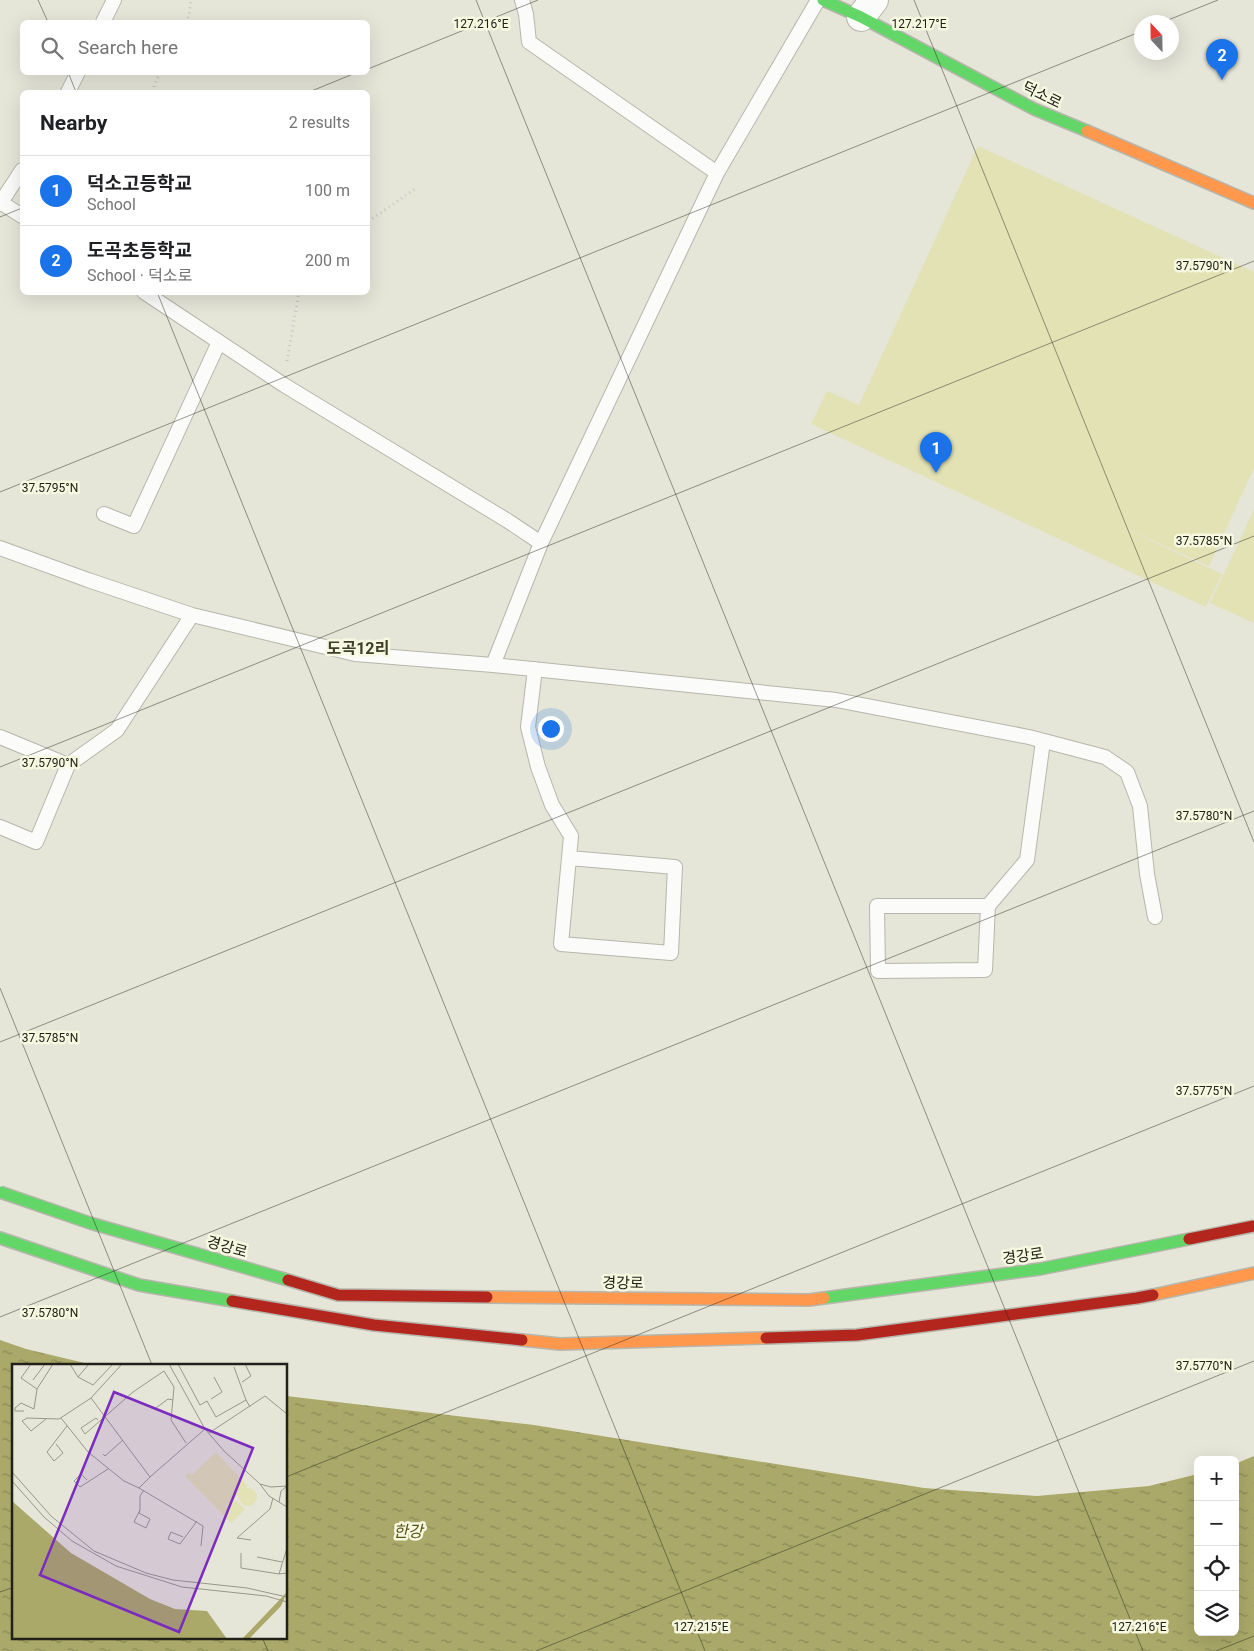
<!DOCTYPE html>
<meta charset="utf-8">
<style>
body{margin:0;font-family:Roboto,"Noto Sans KR",sans-serif;background:#f2f2f2;color:#202124}
.controls{position:absolute;right:15px;bottom:15px;display:grid;overflow:hidden;border-radius:8px;box-shadow:0 5px 20px #0002}
.controls button{width:45px;height:45px;display:grid;place-items:center;padding:0;border:0;border-bottom:1px solid #e0e0e0;background:#fff;color:#202124;font:25px sans-serif}
.compass{position:absolute;left:1134px;top:15px;width:45px;height:45px;border-radius:50%;background:#fff;box-shadow:0 5px 20px #0002;rotate:338deg}
.you{position:absolute;left:550px;top:728px;width:18px;height:18px;margin:-12px;border:4px solid #fff;border-radius:50%;background:#1a73e8;box-shadow:0 0 0 8px #1a73e833}
.badge{display:grid;place-items:center;width:32px;height:32px;border-radius:50%;background:#1a73e8;color:#fff;font-size:16px;font-weight:700}
.pin{position:absolute;translate:-50% -41px;filter:drop-shadow(0 1px 2px #0008)}
.pin::after{content:'';position:absolute;top:26px;width:18px;height:15px;background:inherit;clip-path:polygon(0 0,100% 0,50% 100%)}
.list{margin:0;padding:0;list-style:none}
h2{display:flex;justify-content:space-between;align-items:center;height:65px;margin:0;padding:0 20px;font-size:21px}
h2 small{font-size:16px;font-weight:400;color:#757577}
.list li{display:grid;grid-template-columns:32px 1fr auto;gap:15px;align-items:center;box-sizing:border-box;height:70px;padding:0 20px;border-top:1px solid #e0e0e0}
.list b{display:block;font-size:19px;white-space:nowrap}
.list p{margin:0;font-size:16px;white-space:nowrap;color:#757577}
.list em{font-size:16px;font-style:normal;color:#757577}
.icon{flex:none;width:28px;height:28px;fill:none;stroke:currentColor;stroke-width:2;stroke-linecap:round;stroke-linejoin:round}
.map{position:relative;flex:none;width:1254px;height:1651px;overflow:hidden}
.search{position:absolute;background:#fff;box-shadow:0 5px 20px #0002;left:20px;top:20px;width:350px;height:55px;display:flex;align-items:center;gap:12px;box-sizing:border-box;padding:0 18px;border-radius:8px;color:#757577;font-size:19px}
.panel{position:absolute;background:#fff;box-shadow:0 5px 20px #0002;left:20px;top:90px;width:350px;height:205px;border-radius:8px}
.map>svg:first-child{display:block}
.pitch{fill:#e2e2b5}
.water{fill:url(#water-ripples)}
.lines{fill:none;stroke-linecap:round;stroke-linejoin:round}
.lane-casing{stroke:#b6b6ac;stroke-width:16}
.street-casing{stroke:#b6b6ac;stroke-width:30}
.fast-casing{stroke:#b6b6ac;stroke-width:14}
.slow-casing{stroke:#b6b6ac;stroke-width:14}
.jam-casing{stroke:#b6b6ac;stroke-width:14}
.path{stroke:#c6c6c1;stroke-width:3;stroke-dasharray:1 4;stroke-linecap:butt}
.lane{stroke:#fbfbf9;stroke-width:14}
.street{stroke:#fbfbf9;stroke-width:28}
.fast{stroke:#63d668;stroke-width:11}
.slow{stroke:#ff974d;stroke-width:11}
.jam{stroke:#b3261e;stroke-width:11}
.fast-bridge-casing{stroke:#b6b6ac;stroke-width:14;stroke-linecap:butt}
.slow-bridge-casing{stroke:#b6b6ac;stroke-width:14;stroke-linecap:butt}
.jam-bridge-casing{stroke:#b6b6ac;stroke-width:14;stroke-linecap:butt}
.fast-bridge{stroke:#63d668;stroke-width:11}
.slow-bridge{stroke:#ff974d;stroke-width:11}
.jam-bridge{stroke:#b3261e;stroke-width:11}
.ticks{fill:none;stroke:#212118;stroke-width:1;stroke-opacity:0.45}
.labels{text-anchor:middle;dominant-baseline:central;stroke-width:5;stroke-linejoin:round;paint-order:stroke}
.street-label{font-size:15px;fill:#212118;stroke:#f7f8e0}
.neighbourhood-label{font-size:16px;font-weight:bold;fill:#3e3e2b;stroke:#f7f8e0}
.water-label{font-size:16px;font-style:italic;fill:#565415;stroke:#f7f8e0}
.inset-road{fill:none;stroke:#97978b;stroke-width:1}
.view{fill:#7b2cbf;fill-opacity:0.15;stroke:#7b2cbf;stroke-width:2.5}
.inset-edge{fill:none;stroke:#212118;stroke-width:2.5}
.ticks-label{font-size:12px;text-anchor:middle;fill:#212118;stroke:#f7f8e0;stroke-width:5;stroke-linejoin:round;paint-order:stroke}
</style>
<div class="map">
<svg width="1254" height="1651" viewBox="0 0 1254 1651">
<defs>
<pattern id="water-ripples" width="26" height="14" patternUnits="userSpaceOnUse" patternTransform="scale(1.25)"><rect width="26" height="14" fill="#aaa969"/><path d="M2 4q2-2 4 0t4 0M15 11q2-2 4 0t4 0" fill="none" stroke="#8a8955"/></pattern>
</defs>
<rect width="100%" height="100%" fill="#e5e5d8"/>
<path class="pitch" d="M978,146L1254,272V468L1209,566L1106,520L1222,574L1206,607L811,424L827,391L859,405Z
M1254,510V623L1210,603Z"/>
<path class="water" d="M0,1340L26,1349L93,1365H14V1637H286V1396L534,1425L924,1488L1037,1496L1149,1486L1198,1474V1632H1235V1464L1254,1456V1651H0Z"/>
<g class="lines">
<g class="lane-casing">
<path id="lane" d="M522,0L526,14L529,42L717,173
M103,22L114,0
M68,92L78,72
M0,202L22,216
M0,204L22,170
M144,292L284,385L508,521L541,543L717,173L818,0
M104,514L134,526L219,342
M0,548L88,580L192,615L355,654L493,665L541,543
M493,665L836,700L1029,737L1105,757L1127,772L1140,806L1147,874L1155,917
M535,669L528,727L538,767L552,805L571,836L569,858L675,867L671,953L561,944L571,836
M0,737L68,765
M0,827L36,842L68,765L117,730L192,615
M988,906H877L878,971L985,970L988,906L1027,860L1043,741"/>
</g>
<g class="street-casing">
<path id="street" d="M861,17L874,0"/>
</g>
<g class="fast-casing">
<path id="fast" d="M823,0L861,17L1034,109L1087,131
M0,1238L139,1285L232,1301"/>
</g>
<g class="slow-casing">
<path id="slow" d="M1087,131L1254,203
M1153,1295L1254,1273
M522,1340L560,1344L766,1338"/>
</g>
<g class="jam-casing">
<path id="jam" d="M232,1301L374,1325L522,1340
M766,1338L857,1335L1137,1298L1153,1295"/>
</g>
<path class="path" d="M185,22L189,16L191,0
M153,92L154,86L160,72
M368,221C384,212 399,199 415,189
M287,361L299,292"/>
<use href="#lane" class="lane"/>
<use href="#street" class="street"/>
<use href="#fast" class="fast"/>
<use href="#slow" class="slow"/>
<use href="#jam" class="jam"/>
<g class="fast-bridge-casing">
<path id="fast-bridge" d="M0,1192L90,1223L288,1280
M824,1298L1040,1269L1189,1239"/>
</g>
<g class="slow-bridge-casing">
<path id="slow-bridge" d="M487,1297L809,1300L824,1298"/>
</g>
<g class="jam-bridge-casing">
<path id="jam-bridge" d="M1189,1239L1254,1226
M288,1280L338,1295L487,1297"/>
</g>
<use href="#fast-bridge" class="fast-bridge"/>
<use href="#slow-bridge" class="slow-bridge"/>
<use href="#jam-bridge" class="jam-bridge"/>
</g>
<path class="ticks" d="M38,0L48,22M476,0L1143,1651M914,0L1254,842M1163,22L1218,0M368,69L538,0M68,72L76,92M309,92L358,72M0,217L22,208M157,292L705,1651M0,492L1142,31M0,767L1254,261M0,988L152,1365M0,1042L1254,536M0,1317L1254,811M286,1477L1254,1086M0,1592L14,1587M262,1637L268,1651M536,1651L1254,1361M1216,1651L1254,1636"/>
<g class="labels">
<g class="street-label">
<text transform="translate(1042 95) rotate(26)">덕소로</text>
<text transform="translate(227 1247) rotate(16)">경강로</text>
<text transform="translate(1023 1256) rotate(-8)">경강로</text>
<text transform="translate(623 1283) rotate(1)">경강로</text>
</g>
<g class="neighbourhood-label">
<text x="358" y="648">도곡12리</text>
</g>
<g class="water-label">
<text x="408" y="1531">한강</text>
</g>
</g>
<g transform="translate(12 1364)">
<rect width="275" height="275" fill="#e5e5d8"/>
<path d="M204,88L236,122L211,145L224,136L233,145L219,159L173,112L176,109L180,111ZM227 133a9 9 0 1 1 18 0a9 9 0 1 1-18 0Z" fill="#e2e2b5"/>
<path d="M0,137L59,189L138,235L163,245L195,247L215,275H0ZM275,228L269,242L237,275H230Z" fill="#aaa969"/>
<path class="inset-road" d="M19,0L9,14L25,25M58,0L66,13L77,0M157,0L193,65L212,87L248,120L259,123L275,122M166,0L188,41L195,37L204,53L234,36L238,43M222,3L234,36M66,13L81,21L101,0M21,16L33,0M230,18L239,12L233,0M79,34L138,113L193,65M199,35L210,28L202,13M144,44L156,35L161,36M12,47H3V44L9,39L22,45L25,25L41,0M49,54L76,88L112,117L127,124L138,113M34,55L19,67L10,57L15,54L47,55L79,34L110,0M86,56L84,54L69,64L73,70L121,28L152,7L162,23L159,56L174,79M197,69L253,32L275,50M44,80L51,89L42,97L35,88L55,62M91,90L93,92L111,76M0,108L39,152L82,187L134,209L161,216L235,224L275,233M75,116L69,110L62,117L68,123L96,105M0,117L32,153L60,177L104,202L170,223L254,232L275,238M248,120L257,132L275,143M127,124L191,162L189,182M267,138L269,127L274,123M128,146L122,158L134,164L138,155L127,149L128,146V132L132,126M171,173L159,168L156,175L168,180L185,157M239,176L225,174L258,145L261,134M275,184L267,210L275,209M229,189V204L267,210M245,193L270,198"/>
<path class="view" d="M102,28L241,84L167,268L28,211Z"/>
<rect width="275" height="275" class="inset-edge"/>
</g>
<g class="ticks-label">
<text x="481" y="28">127.216°E</text>
<text x="919" y="28">127.217°E</text>
<text x="1204" y="270">37.5790°N</text>
<text x="50" y="492">37.5795°N</text>
<text x="1204" y="545">37.5785°N</text>
<text x="50" y="767">37.5790°N</text>
<text x="1204" y="820">37.5780°N</text>
<text x="50" y="1042">37.5785°N</text>
<text x="1204" y="1095">37.5775°N</text>
<text x="50" y="1317">37.5780°N</text>
<text x="1204" y="1370">37.5770°N</text>
<text x="701" y="1631">127.215°E</text>
<text x="1139" y="1631">127.216°E</text>
</g>
</svg>
<div class="controls">
<button>+</button>
<button>−</button>
<button><svg class="icon" aria-label="locate" viewBox="0 0 24 24"><circle cx="12" cy="12" r="6"/><path d="M12 2v4M12 18v4M2 12h4M18 12h4"/></svg></button>
<button><svg class="icon" aria-label="layers" viewBox="0 0 24 24"><path d="M12 4l9 5-9 5-9-5zM3 14l9 5 9-5"/></svg></button>
</div>
<svg class="compass" viewBox="-18 -18 36 36"><path d="M0-13l5 13h-10z" fill="#e53935"/><path d="M0 13l5-13h-10z" fill="#757577"/></svg>
<div class="you"></div>
<div class="pin badge" style="left:936px;top:473px">1</div>
<div class="pin badge" style="left:1222px;top:80px">2</div>
<div class="search"><svg class="icon" aria-label="search" viewBox="0 0 24 24"><circle cx="10" cy="10" r="6"/><path d="M15 15l6 6"/></svg>Search here</div>
<section class="panel">
<h2>Nearby<small>2 results</small></h2>
<ul class="list">
<li><span class="badge">1</span><div><b>덕소고등학교</b><p>School</p></div><em>100 m</em></li>
<li><span class="badge">2</span><div><b>도곡초등학교</b><p>School · 덕소로</p></div><em>200 m</em></li>
</ul>
</section>
</div>
